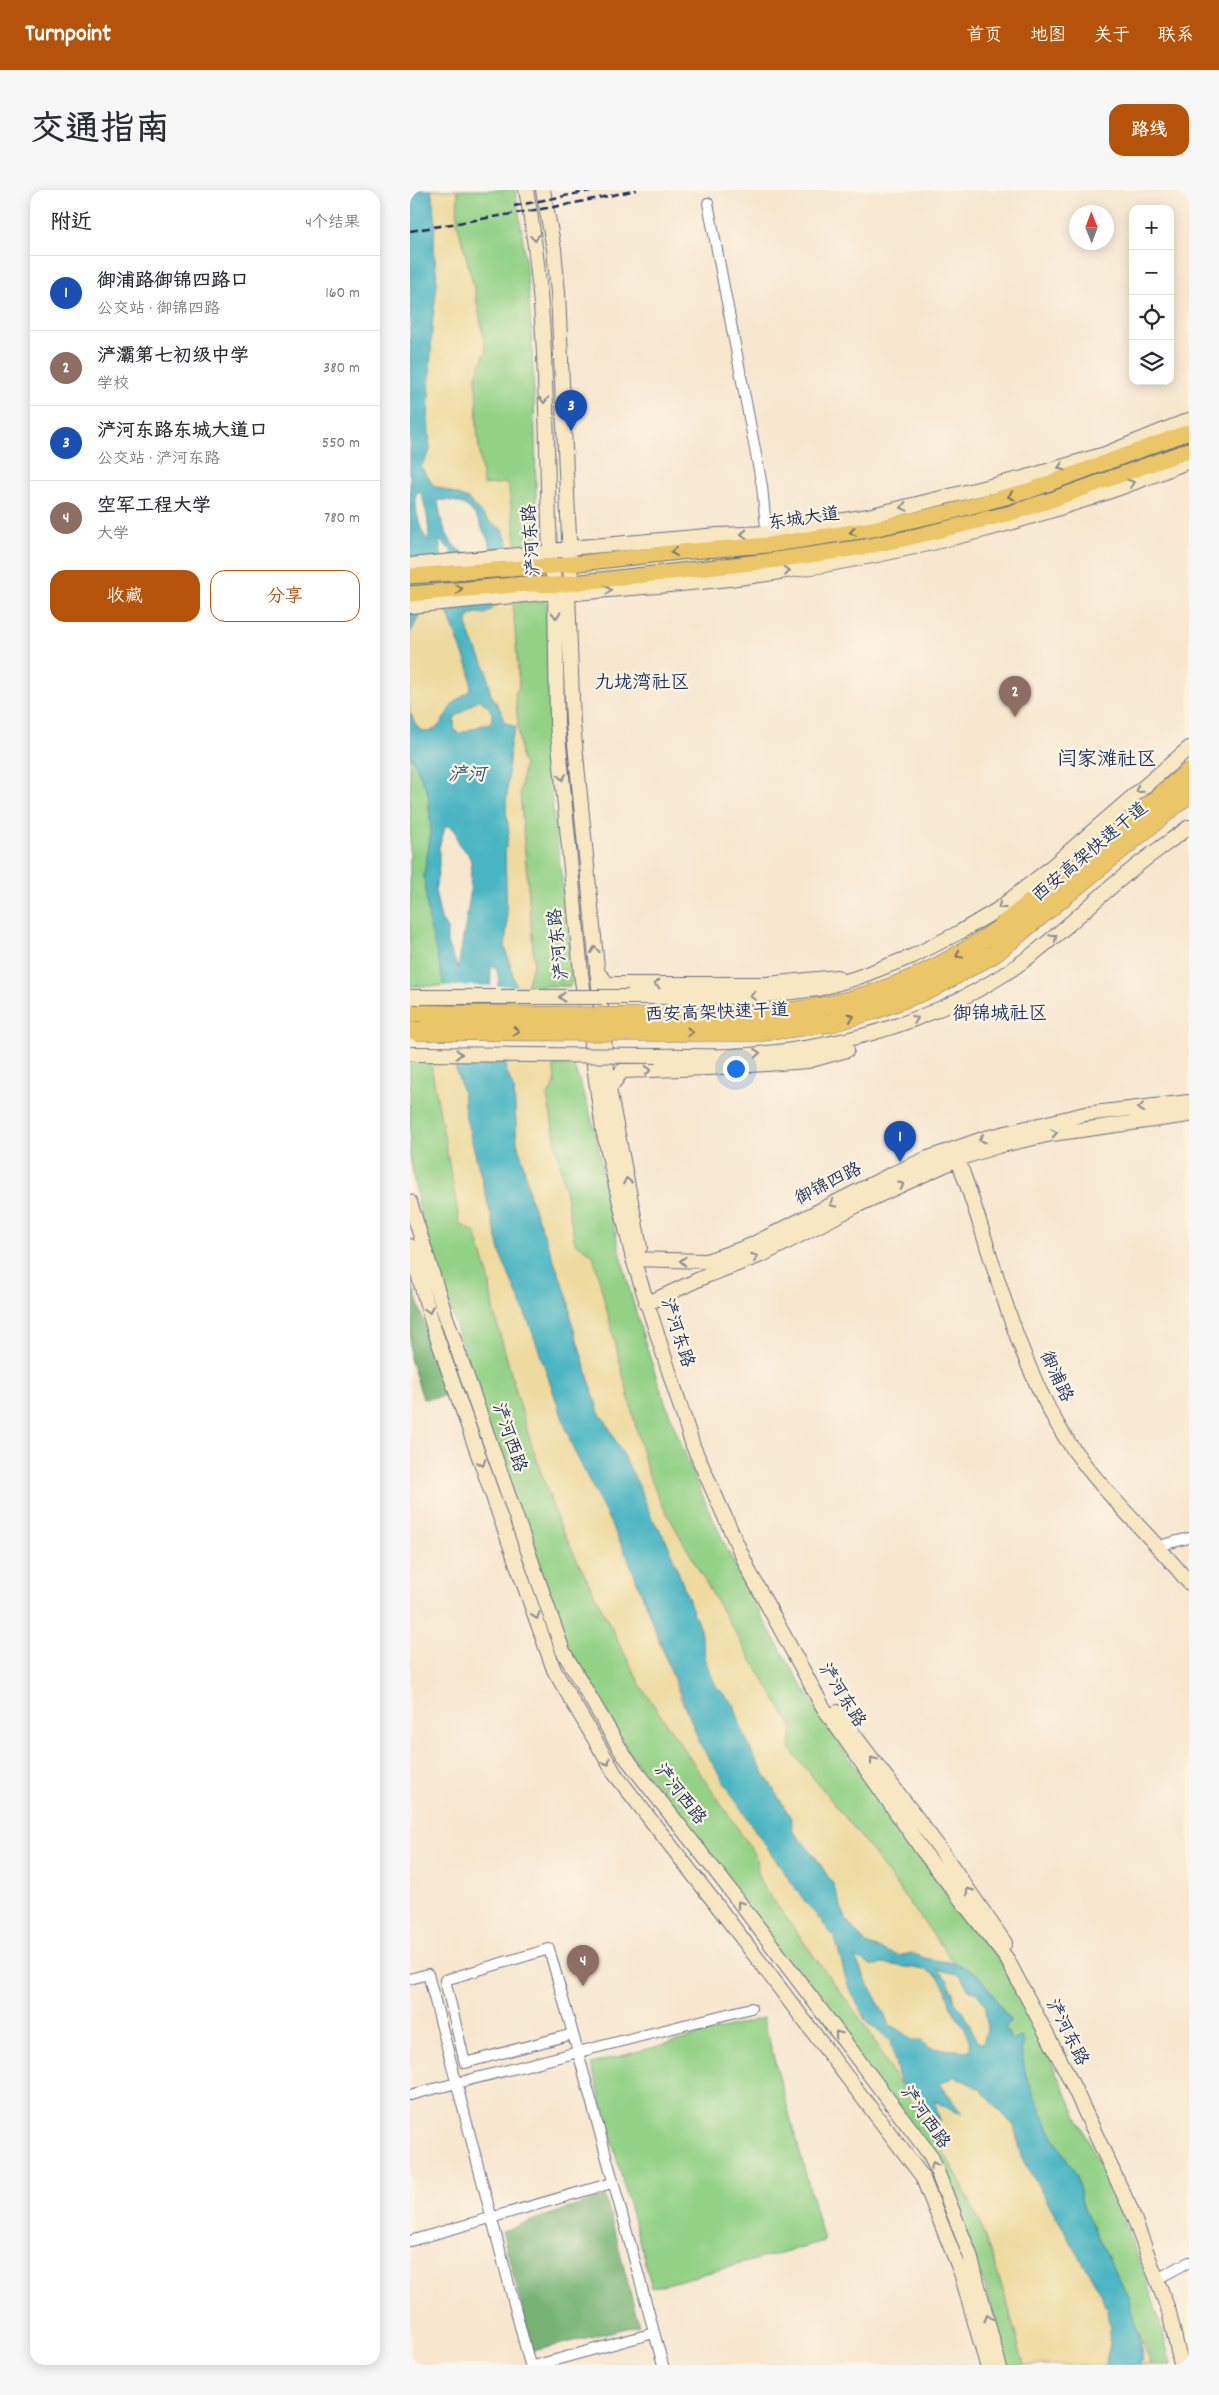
<!DOCTYPE html>
<html lang="zh">
<meta charset="utf-8">
<style>
body{margin:0;font-family:Dekko,"LXGW WenKai TC",sans-serif;background:#f7f7f7;color:#2b2b33}
.controls{position:absolute;right:15px;top:15px;display:grid;overflow:hidden;border-radius:10px;box-shadow:0 2px 12px #0003}
.controls button{width:45px;height:45px;display:grid;place-items:center;padding:0;border:0;border-bottom:1px solid #e1e1e2;background:#fff;color:#2b2b33;font:25px sans-serif}
.compass{position:absolute;left:659px;top:15px;width:45px;height:45px;border-radius:50%;background:#fff;box-shadow:0 2px 12px #0003;rotate:359deg}
.you{position:absolute;left:325px;top:878px;width:18px;height:18px;margin:-12px;border:4px solid #fff;border-radius:50%;background:#1a73e8;box-shadow:0 0 0 8px #1a73e833}
.badge{display:grid;place-items:center;width:32px;height:32px;border-radius:50%;background:#b45309;color:#fff;font-size:16px;font-weight:700}
.pin{position:absolute;translate:-50% -41px;filter:drop-shadow(0 1px 2px #0008)}
.pin::after{content:'';position:absolute;top:26px;width:18px;height:15px;background:inherit;clip-path:polygon(0 0,100% 0,50% 100%)}
.list{margin:0;padding:0;list-style:none}
h2{display:flex;justify-content:space-between;align-items:center;height:65px;margin:0;padding:0 20px;font-size:21px}
h2 small{font-size:16px;font-weight:400;color:#7c7c81}
.list li{display:grid;grid-template-columns:32px 1fr auto;gap:15px;align-items:center;box-sizing:border-box;height:75px;padding:0 20px;border-top:1px solid #e1e1e2}
.list b{display:block;font-size:19px;white-space:nowrap}
.list p{margin:0;font-size:16px;white-space:nowrap;color:#7c7c81}
.list em{font-size:16px;font-style:normal;color:#7c7c81}
.actions{display:flex;gap:10px;padding:15px 20px}
.actions a{flex:1;padding:11px 0;border:1px solid #b45309;border-radius:15px;text-align:center;font-size:18px;color:#b45309}
.actions .main{background:#b45309;color:#fff}
.icon{flex:none;width:28px;height:28px;fill:none;stroke:currentColor;stroke-width:2;stroke-linecap:round;stroke-linejoin:round}
.map{position:relative;flex:none;width:779px;height:2175px;overflow:hidden;border-radius:15px}
header{display:flex;align-items:center;gap:30px;box-sizing:border-box;height:70px;padding:0 25px;background:#b45309;color:#fff}
header strong{font-size:24px}
nav{display:flex;gap:28px;margin-inline-start:auto;font-size:18px}
.intro{display:flex;align-items:center;justify-content:space-between;box-sizing:border-box;height:120px;padding:0 30px}
h1{margin:0;font-size:35px}
.button{padding:12px 22px;border-radius:15px;background:#b45309;color:#fff;font-size:18px;font-weight:700}
main{display:flex;gap:30px;padding:0 30px}
aside{flex:1;background:#fff;border-radius:15px;box-shadow:0 2px 12px #0003}
.map>svg:first-child{display:block}
.green{fill:#93d187;stroke:#578072}
.forest{fill:#76b374;stroke:#487169}
.sand{fill:#eeda9e;stroke:#84847e}
.water{fill:#48b5c3;stroke:#327290;fill-rule:evenodd}
.pier{fill:#f7e7cf}
.lines{fill:none;stroke-linecap:round;stroke-linejoin:round}
.street-casing{stroke:#686f86;stroke-width:12}
.secondary-casing{stroke:#686f86;stroke-width:16}
.primary-casing{stroke:#686f86;stroke-width:17}
.highway-casing{stroke:#686f86;stroke-width:19}
.street{stroke:#fff;stroke-width:10}
.secondary{stroke:#f7e8c3;stroke-width:14}
.primary{stroke:#ebc669;stroke-width:15}
.highway{stroke:#ebc669;stroke-width:18}
.rail{stroke:#1b2f5e;stroke-width:2.5;stroke-dasharray:8 4;stroke-linecap:butt}
.secondary-bridge-casing{stroke:#686f86;stroke-width:16;stroke-linecap:butt}
.highway-bridge-casing{stroke:#686f86;stroke-width:19;stroke-linecap:butt}
.secondary-bridge{stroke:#f7e8c3;stroke-width:14}
.highway-bridge{stroke:#ebc669;stroke-width:18}
.oneway{stroke:#898c90}
.oneway2{stroke:#797363}
.labels{text-anchor:middle;dominant-baseline:central;stroke-width:4.5;stroke-linejoin:round;paint-order:stroke}
.street-label{font-size:18px;fill:#1b2f5e;stroke:#fcf5e5}
.neighbourhood-label{font-size:19px;fill:#1b2f5e;stroke:#fcf5e5}
.water-label{font-size:19px;font-style:italic;fill:#28577c;stroke:#fcf5e5}
.quarter-label{font-size:20px;fill:#1b2f5e;stroke:#fcf5e5}
</style>
<header>
<strong>Turnpoint</strong>
<nav><a>首页</a><a>地图</a><a>关于</a><a>联系</a></nav>
</header>
<div class="intro"><h1>交通指南</h1><a class="button">路线</a></div>
<main>
<aside>
<h2>附近<small>4个结果</small></h2>
<ul class="list">
<li><span class="badge" style="background:#1a4fb4">1</span><div><b>御浦路御锦四路口</b><p>公交站 · 御锦四路</p></div><em>160 m</em></li>
<li><span class="badge" style="background:#8d6e63">2</span><div><b>浐灞第七初级中学</b><p>学校</p></div><em>380 m</em></li>
<li><span class="badge" style="background:#1a4fb4">3</span><div><b>浐河东路东城大道口</b><p>公交站 · 浐河东路</p></div><em>550 m</em></li>
<li><span class="badge" style="background:#8d6e63">4</span><div><b>空军工程大学</b><p>大学</p></div><em>780 m</em></li>
</ul>
<div class="actions"><a class="main">收藏</a><a>分享</a></div>
</aside>
<div class="map">
<svg width="779" height="2175" viewBox="0 0 779 2175">
<rect width="100%" height="100%" fill="#fcf5e5"/>
<filter id="ink" filterUnits="userSpaceOnUse"><feTurbulence type="fractalNoise" baseFrequency=".02" numOctaves="2"/><feDisplacementMap in="SourceGraphic" scale="10" xChannelSelector="R" yChannelSelector="G"/><feConvolveMatrix kernelMatrix="1 2 1 2 8 2 1 2 1" color-interpolation-filters="sRGB"/></filter>
<filter id="wash" filterUnits="userSpaceOnUse"><feTurbulence type="fractalNoise" baseFrequency=".0096" numOctaves="4" result="noise"/><feDisplacementMap in="SourceGraphic" scale="20" xChannelSelector="R" yChannelSelector="G"/><feGaussianBlur stdDeviation="1.12" result="paint"/><feColorMatrix in="noise" values="0 0 0 0 0 0 0 0 0 0 0 0 0 0 0 0 0 1.4 0 .05"/><feComposite in="paint" operator="in"/></filter>
<g filter="url(#wash)">
<rect width="100%" height="100%" fill="#f7e7cf"/>
<path class="green" d="M48,0H105C126,113 124,232 127,347L126,352L121,356L107,359L73,296L67,238L66,185L76,160L64,97L47,32Z
M132,408L136,412L137,418L141,605L161,762L162,793L160,796H117L124,771L110,603L114,575L111,569L105,503L109,497L103,412Z
M0,563L18,603L21,642L14,686L34,796H0Z
M143,868H161C169,891 178,914 184,937C193,980 200,1023 211,1066C241,1190 290,1313 351,1425C393,1502 442,1575 494,1645C528,1689 566,1732 595,1779C618,1817 634,1858 653,1897C696,1987 738,2077 761,2175H741L721,2124L719,2109L673,2017L667,1986L639,1940L616,1886L611,1860L614,1852L611,1847L602,1851L595,1838L600,1831L579,1799L565,1782L544,1773L450,1646L380,1559L382,1537L312,1421L250,1311L237,1281L211,1177L165,1053L137,906L145,894Z
M0,869H20L50,1033L65,1042L79,1088L83,1119L119,1247L148,1332L231,1496L346,1664L350,1692L459,1841L480,1879L545,1981L569,2030L595,2105L614,2175H595C584,2112 561,2055 536,1997L218,1561L136,1420L10,1023L0,966Z
M353,1828L414,2051L242,2098L181,1874Z"/>
<path class="forest" d="M0,1088L37,1206L13,1209L0,1168Z
M195,2006L229,2135L123,2161L92,2041Z"/>
<path class="sand" d="M21,0H48L47,32L64,97L76,160L66,186L67,238L73,295L98,293L107,359L100,360L93,340L81,333L58,309L23,295L11,277L20,261L18,229L22,137L27,92L24,61L25,26Z
M103,412L109,497L105,503L111,569L114,575L110,603L124,771L117,796H106L95,757L97,735L95,661L99,643L96,620L100,553L106,537L94,532L91,521L80,503L77,481L58,442L57,429C70,418 86,413 103,412Z
M21,413L37,422L60,482L61,499L43,514L31,534L20,542L12,541L7,537L0,523V443L12,421Z
M69,509C77,516 85,520 81,532L48,544L44,538V528Z
M143,868L145,894L137,906L165,1053L183,1065L237,1281L250,1311L312,1421L382,1537L380,1559L450,1646L544,1773L518,1769L501,1763L489,1766L456,1754L436,1730L423,1694L404,1665L383,1641L381,1628L344,1567L331,1538L324,1514L306,1497L297,1475L290,1440L257,1352L241,1327L230,1298L196,1232L189,1223L162,1133L158,1108L120,1008L113,972L107,953L104,900L96,880L97,869Z
M20,869H43L53,903L55,924L92,1068L121,1138L163,1258L218,1368L272,1512L338,1630L394,1710L425,1748L437,1792L455,1830L480,1850L490,1893L530,1930L523,1910L546,1923L541,1907L530,1894L545,1886L570,1899L604,1936L613,1970L691,2103L701,2134L696,2175H614L595,2105L569,2030L545,1981L480,1879L459,1841L350,1692L345,1664L231,1496L148,1332L119,1247L83,1119L79,1088L65,1042L50,1034Z
M444,1766L461,1775L476,1774L516,1780L528,1786L536,1800L541,1817L557,1842L561,1859L556,1861L519,1858L516,1854L501,1850L493,1842L480,1836Z
M526,1779L550,1785L559,1800L567,1803L576,1816L577,1839L573,1853L567,1852L554,1823L545,1813L543,1802Z
M730,2144L741,2175H730L733,2165Z"/>
<path class="water" d="M0,0H21L25,26L24,61L27,92L22,137L18,229L20,261L11,277L23,295L57,309L81,333L93,340L100,360L89,413L76,424L64,423L57,429L58,442L77,481L80,503L91,521L94,532L106,537L100,553L96,620L99,643L95,661L97,735L95,757L106,796L96,880L104,900L107,953L113,972L120,1008L158,1108L162,1133L189,1223L196,1232L230,1298L241,1327L257,1352L290,1440L297,1475L306,1496L324,1514L331,1538L344,1567L381,1628L383,1641L404,1665L423,1694L436,1730L456,1754L489,1766L501,1763L518,1769L544,1773L565,1782L579,1799L600,1831L595,1838L602,1851L611,1846L614,1852L611,1860L616,1886L639,1940L667,1986L673,2017L719,2109C722,2133 736,2151 730,2175H696L701,2134L691,2103L613,1970L604,1936L570,1899L545,1886L530,1894L553,1925L524,1911L530,1931L490,1893L480,1851L455,1830L437,1792L425,1748L394,1710L338,1630L290,1554L218,1368L163,1258L121,1138L92,1068L55,924L53,903L43,869L34,796L18,727L14,686L21,642L18,603L0,563V523C4,528 4,536 10,539C27,550 35,524 43,514C48,508 56,504 61,499L60,482L37,421L21,413L12,421L0,443ZM6,302L11,303C16,319 20,335 18,351C8,338 5,318 6,302ZM28,310C54,310 63,317 73,340C78,350 81,355 82,366C74,365 61,367 54,363C36,354 30,328 28,310ZM29,350L41,360V370L32,368ZM69,509C77,516 85,520 81,532L48,544L44,538V528ZM36,635L45,640L49,655L58,664L61,671L60,706L48,778L37,753V739L31,729L25,701L29,677V657ZM81,777H86L89,790L83,813H80ZM444,1767L461,1775L476,1774L516,1780L528,1786L536,1800L541,1817L557,1842L561,1859L556,1861L519,1858L511,1850H501L493,1842L480,1836ZM527,1779L550,1785L559,1800L567,1803L576,1816L577,1839L573,1853L567,1852L554,1823L545,1813L538,1790Z"/>
<path class="pier" d="M31,796H83V805L85,796H108V820L100,869H40L37,854Z"/>
</g>
<g filter="url(#ink)">
<g class="lines">
<g class="street-casing">
<path id="street" d="M298,13L352,296L357,348
M748,1356L779,1348
M0,1789L18,1784L120,2175
M163,1844L55,1873L35,1790L139,1759L168,1862L253,2175
M0,1905L341,1818
M0,2051L202,1993
M747,2089L779,2072
M127,2175L244,2143"/>
</g>
<g class="secondary-casing">
<path id="secondary" d="M116,0C139,119 135,242 140,362L145,402L147,534L171,783L193,940L223,1069L283,1256L340,1383L413,1517L513,1661L597,1769L656,1881L721,2020L759,2122L771,2175
M133,0L144,59L148,103L161,392L158,404L163,534L199,899L230,1057
M0,375L140,362L159,358L308,345L357,343L458,326L617,287L695,264L779,230
M0,416L145,402L158,404C224,397 291,394 357,384C499,364 647,326 779,271
M187,782L198,794H357L427,787
M218,807H338L408,799L446,788L503,766L550,742L587,720L634,683L779,558
M246,866C271,865 296,867 321,866C419,860 509,838 593,785C639,756 677,716 719,682C738,666 759,652 779,637
M199,899L212,881L299,878L398,871L437,860
M545,962C581,1054 599,1153 650,1239C685,1297 737,1340 779,1393
M0,1012L34,1121L153,1461L213,1564L314,1692L521,1966L560,2065L589,2175
M0,1056L24,1139L144,1480L205,1584L306,1714L512,1986L551,2083L577,2175
M223,1069L296,1071L339,1056L482,984L518,968L575,948L675,924L779,912
M236,1114L296,1086L354,1064L446,1016L548,969L588,956L642,944L779,925
M427,1522L528,1656L595,1753"/>
</g>
<g class="primary-casing">
<path id="primary" d="M0,386L143,376L269,362L358,355L463,339L543,321L618,301L779,242
M0,404L116,394L145,395L359,371L454,357L498,348L601,323L641,310L779,260"/>
</g>
<g class="highway-casing">
<path id="highway" d="M0,823L16,824
M232,827C373,829 471,822 590,738L779,582
M232,842H352L421,833L462,821L523,798L584,764L779,604"/>
</g>
<use href="#street" class="street"/>
<use href="#secondary" class="secondary"/>
<use href="#primary" class="primary"/>
<use href="#highway" class="highway"/>
<path class="rail" d="M104,16L185,0
M0,41L155,15L227,0"/>
<g class="secondary-bridge-casing">
<path id="secondary-bridge" d="M0,807H218
M0,864L246,866"/>
</g>
<g class="highway-bridge-casing">
<path id="highway-bridge" d="M16,824L232,827
M5,841L232,842"/>
</g>
<use href="#secondary-bridge" class="secondary-bridge"/>
<use href="#highway-bridge" class="highway-bridge"/>
</g>
<defs><path id="oneway-chevron" d="M-2-3.5L2.5 0L-2 3.5" fill="none" stroke-width="1.6" stroke-linecap="round" stroke-linejoin="round" transform="scale(1.25)"/></defs>
<g class="oneway">
<use href="#oneway-chevron" transform="translate(125 48) rotate(83)"/>
<use href="#oneway-chevron" transform="translate(134 210) rotate(88)"/>
<use href="#oneway-chevron" transform="translate(651 277) rotate(164)"/>
<use href="#oneway-chevron" transform="translate(721 293) rotate(-19)"/>
<use href="#oneway-chevron" transform="translate(494 317) rotate(166)"/>
<use href="#oneway-chevron" transform="translate(334 344) rotate(178)"/>
<use href="#oneway-chevron" transform="translate(377 381) rotate(-9)"/>
<use href="#oneway-chevron" transform="translate(198 400) rotate(-6)"/>
<use href="#oneway-chevron" transform="translate(146 425) rotate(89)"/>
<use href="#oneway-chevron" transform="translate(152 587) rotate(84)"/>
<use href="#oneway-chevron" transform="translate(729 600) rotate(140)"/>
<use href="#oneway-chevron" transform="translate(591 716) rotate(143)"/>
<use href="#oneway-chevron" transform="translate(644 747) rotate(-41)"/>
<use href="#oneway-chevron" transform="translate(185 760) rotate(-96)"/>
<use href="#oneway-chevron" transform="translate(247 794) rotate(-180)"/>
<use href="#oneway-chevron" transform="translate(343 806) rotate(175)"/>
<use href="#oneway-chevron" transform="translate(152 807) rotate(-180)"/>
<use href="#oneway-chevron" transform="translate(505 829) rotate(-20)"/>
<use href="#oneway-chevron" transform="translate(347 863) rotate(-5)"/>
<use href="#oneway-chevron" transform="translate(49 864)"/>
<use href="#oneway-chevron" transform="translate(238 880) rotate(-2)"/>
<use href="#oneway-chevron" transform="translate(731 918) rotate(173)"/>
<use href="#oneway-chevron" transform="translate(644 943) rotate(-11)"/>
<use href="#oneway-chevron" transform="translate(572 949) rotate(162)"/>
<use href="#oneway-chevron" transform="translate(217 991) rotate(-101)"/>
<use href="#oneway-chevron" transform="translate(491 995) rotate(-25)"/>
<use href="#oneway-chevron" transform="translate(423 1014) rotate(154)"/>
<use href="#oneway-chevron" transform="translate(345 1067) rotate(-21)"/>
<use href="#oneway-chevron" transform="translate(273 1071) rotate(-177)"/>
<use href="#oneway-chevron" transform="translate(19 1120) rotate(74)"/>
<use href="#oneway-chevron" transform="translate(72 1273) rotate(71)"/>
<use href="#oneway-chevron" transform="translate(126 1426) rotate(71)"/>
<use href="#oneway-chevron" transform="translate(463 1570) rotate(-127)"/>
<use href="#oneway-chevron" transform="translate(197 1572) rotate(60)"/>
<use href="#oneway-chevron" transform="translate(559 1701) rotate(-125)"/>
<use href="#oneway-chevron" transform="translate(330 1714) rotate(-127)"/>
<use href="#oneway-chevron" transform="translate(428 1844) rotate(-127)"/>
<use href="#oneway-chevron" transform="translate(524 1975) rotate(-112)"/>
<use href="#oneway-chevron" transform="translate(578 2128) rotate(-106)"/>
</g>
<g class="oneway2">
<use href="#oneway-chevron" transform="translate(601 306) rotate(165)"/>
<use href="#oneway-chevron" transform="translate(443 342) rotate(170)"/>
<use href="#oneway-chevron" transform="translate(264 362) rotate(174)"/>
<use href="#oneway-chevron" transform="translate(49 399) rotate(-5)"/>
<use href="#oneway-chevron" transform="translate(549 765) rotate(151)"/>
<use href="#oneway-chevron" transform="translate(441 827) rotate(-16)"/>
<use href="#oneway-chevron" transform="translate(106 841)"/>
<use href="#oneway-chevron" transform="translate(280 842)"/>
</g>
</g>
<g class="labels">
<g class="street-label">
<text transform="translate(394 330) rotate(-8)">东城大道</text>
<text transform="translate(123 350) rotate(-94)">浐河东路</text>
<text transform="translate(681 663) rotate(-40)">西安高架快速干道</text>
<text transform="translate(150 754) rotate(-96)">浐河东路</text>
<text transform="translate(307 824) rotate(-2)">西安高架快速干道</text>
<text transform="translate(419 995) rotate(-27)">御锦四路</text>
<text transform="translate(266 1143) rotate(72)">浐河东路</text>
<text transform="translate(645 1187) rotate(65)">御浦路</text>
<text transform="translate(98 1248) rotate(71)">浐河西路</text>
<text transform="translate(431 1506) rotate(58)">浐河东路</text>
<text transform="translate(269 1605) rotate(52)">浐河西路</text>
<text transform="translate(656 1843) rotate(63)">浐河东路</text>
<text transform="translate(514 1928) rotate(55)">浐河西路</text>
</g>
<g class="neighbourhood-label">
<text x="232" y="494">九垅湾社区</text>
<text x="590" y="825">御锦城社区</text>
</g>
<g class="water-label">
<text x="57" y="586">浐河</text>
</g>
<g class="quarter-label">
<text x="697" y="571">闫家滩社区</text>
</g>
</g>
</svg>
<div class="controls">
<button>+</button>
<button>−</button>
<button><svg class="icon" aria-label="locate" viewBox="0 0 24 24"><circle cx="12" cy="12" r="6"/><path d="M12 2v4M12 18v4M2 12h4M18 12h4"/></svg></button>
<button><svg class="icon" aria-label="layers" viewBox="0 0 24 24"><path d="M12 4l9 5-9 5-9-5zM3 14l9 5 9-5"/></svg></button>
</div>
<svg class="compass" viewBox="-18 -18 36 36"><path d="M0-13l5 13h-10z" fill="#e53935"/><path d="M0 13l5-13h-10z" fill="#7c7c81"/></svg>
<div class="you"></div>
<div class="pin badge" style="left:490px;top:972px;background:#1a4fb4">1</div>
<div class="pin badge" style="left:605px;top:527px;background:#8d6e63">2</div>
<div class="pin badge" style="left:161px;top:241px;background:#1a4fb4">3</div>
<div class="pin badge" style="left:173px;top:1796px;background:#8d6e63">4</div>
</div>
</main>
